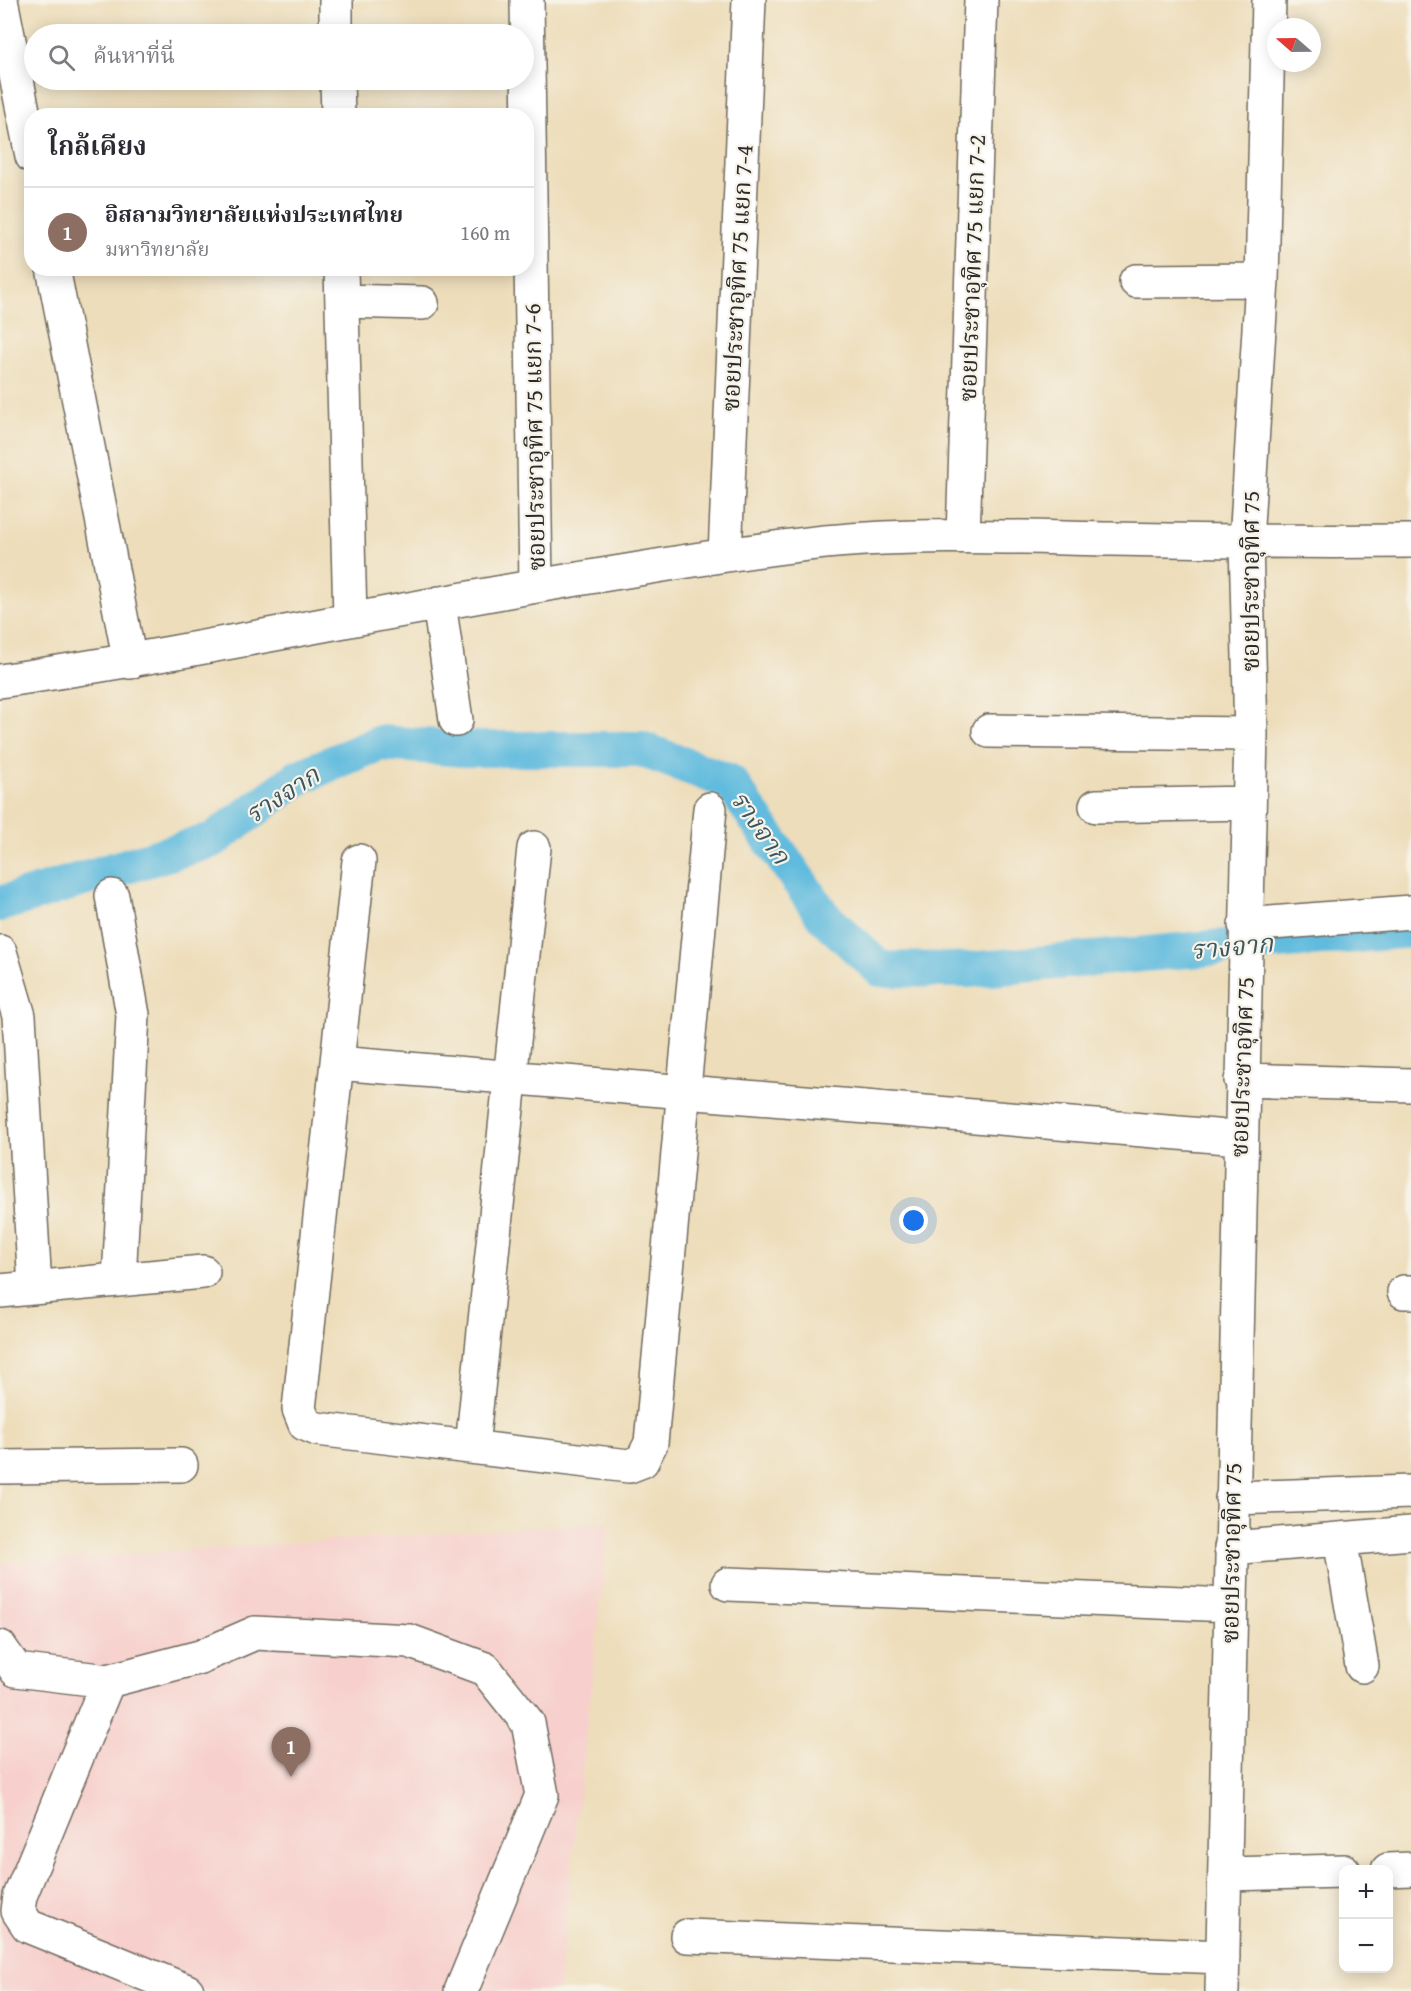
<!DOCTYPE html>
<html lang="th">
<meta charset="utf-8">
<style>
body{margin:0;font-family:"Gentium Book Plus","Noto Serif Thai",serif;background:#f7f7f7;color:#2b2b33}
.controls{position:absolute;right:18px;bottom:18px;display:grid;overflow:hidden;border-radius:12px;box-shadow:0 3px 15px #0003}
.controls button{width:54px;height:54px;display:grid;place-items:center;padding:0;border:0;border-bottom:2px solid #e1e1e2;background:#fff;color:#2b2b33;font:30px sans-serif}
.compass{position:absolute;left:1267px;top:18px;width:54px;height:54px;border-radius:50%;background:#fff;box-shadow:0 3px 15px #0003;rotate:290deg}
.you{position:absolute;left:914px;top:1221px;width:21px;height:21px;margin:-15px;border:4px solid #fff;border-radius:50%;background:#1a73e8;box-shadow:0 0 0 9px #1a73e833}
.badge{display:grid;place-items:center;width:39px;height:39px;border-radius:50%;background:#b5179e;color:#fff;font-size:20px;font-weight:700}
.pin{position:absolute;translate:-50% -50px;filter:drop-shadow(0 2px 3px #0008)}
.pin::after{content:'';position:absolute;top:32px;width:21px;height:18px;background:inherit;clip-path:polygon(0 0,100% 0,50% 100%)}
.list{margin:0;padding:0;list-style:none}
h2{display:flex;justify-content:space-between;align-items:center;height:78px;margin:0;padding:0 24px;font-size:26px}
h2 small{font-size:20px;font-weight:400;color:#7c7c81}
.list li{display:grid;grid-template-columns:39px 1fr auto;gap:18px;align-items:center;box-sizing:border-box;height:90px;padding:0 24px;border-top:2px solid #e1e1e2}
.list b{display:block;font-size:22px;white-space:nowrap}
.list p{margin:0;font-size:20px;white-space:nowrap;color:#7c7c81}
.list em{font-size:20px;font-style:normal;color:#7c7c81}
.icon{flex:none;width:33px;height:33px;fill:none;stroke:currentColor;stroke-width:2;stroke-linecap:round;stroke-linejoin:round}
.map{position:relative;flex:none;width:1411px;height:1991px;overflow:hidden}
.search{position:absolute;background:#fff;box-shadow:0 3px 15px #0003;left:24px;top:24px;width:510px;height:66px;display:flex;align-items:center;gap:15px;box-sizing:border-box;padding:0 21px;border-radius:33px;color:#7c7c81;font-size:22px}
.panel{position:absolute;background:#fff;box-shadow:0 3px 15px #0003;left:24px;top:108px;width:510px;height:168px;border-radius:24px}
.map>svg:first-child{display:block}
.built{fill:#f7d0cd}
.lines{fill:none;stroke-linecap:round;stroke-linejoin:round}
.canal{stroke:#60bbde;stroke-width:36}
.minor-casing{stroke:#6f695d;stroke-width:36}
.minor{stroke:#fff;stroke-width:33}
.labels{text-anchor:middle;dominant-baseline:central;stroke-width:4.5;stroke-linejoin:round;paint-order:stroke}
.street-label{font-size:24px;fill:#2b2b2b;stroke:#f7f3e8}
.water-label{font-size:26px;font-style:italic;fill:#3b5661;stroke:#f7f3e8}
</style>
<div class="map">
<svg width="1411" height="1991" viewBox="0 0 1411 1991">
<rect width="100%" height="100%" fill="#f7f3e8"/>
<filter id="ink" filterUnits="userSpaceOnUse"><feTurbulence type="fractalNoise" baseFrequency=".0167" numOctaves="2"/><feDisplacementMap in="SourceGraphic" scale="12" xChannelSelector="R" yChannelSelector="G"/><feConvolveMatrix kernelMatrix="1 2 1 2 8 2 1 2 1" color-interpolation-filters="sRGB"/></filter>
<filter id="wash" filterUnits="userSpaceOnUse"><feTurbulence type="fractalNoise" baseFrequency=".008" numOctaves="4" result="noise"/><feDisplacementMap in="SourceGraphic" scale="24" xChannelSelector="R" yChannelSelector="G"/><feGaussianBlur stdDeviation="1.35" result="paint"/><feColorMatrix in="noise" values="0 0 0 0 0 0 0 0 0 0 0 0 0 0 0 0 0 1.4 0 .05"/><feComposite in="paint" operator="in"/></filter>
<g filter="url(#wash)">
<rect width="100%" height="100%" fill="#edddba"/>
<path class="built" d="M609,1522L558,1991H0V1563Z"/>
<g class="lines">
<path class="canal" d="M0,904L213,840L299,777L380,743L466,749H641L730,782L824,917L880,969L968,970L1411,930"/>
</g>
</g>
<g filter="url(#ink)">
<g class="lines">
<g class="minor-casing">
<path id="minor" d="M1,0L32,156
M336,0V34
M527,0L536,585
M337,80L338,116
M53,268L130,662
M341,268L350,618
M1136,281L1262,280
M342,301L422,303
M963,536L981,0
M725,555L749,0
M439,603L456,720
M0,681C210,650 417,604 627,571C692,560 758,549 825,542C920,533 1016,537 1111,539C1211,541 1311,542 1411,541
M989,731L1251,734
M1096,806L1249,803
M359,861L299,1409L305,1424L317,1429L629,1466L642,1461L651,1443L710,809
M112,896L133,1015L119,1280
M1245,925L1411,912
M0,952L19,1016L35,1287
M337,1063L1239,1138
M1241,1080L1411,1085
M0,1291L203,1272
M1404,1292H1411
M472,1447L534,848
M0,1467L181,1465
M1232,1498L1411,1492
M1340,1539L1362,1666
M1231,1548L1411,1533
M728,1584L1230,1605
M0,1647L16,1670L108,1681L200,1657L255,1633L409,1641L485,1669L528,1723L542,1795L461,1991
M108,1681L20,1896L18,1911L28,1926L187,1991
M1388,1870L1411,1869
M1225,1874L1344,1871
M687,1936L1223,1957
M1222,1991L1251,734L1246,542L1262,280L1269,0"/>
</g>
<use href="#minor" class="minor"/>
</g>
</g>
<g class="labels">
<g class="street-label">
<text transform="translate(972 268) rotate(-88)">ซอยประชาอุทิศ 75 แยก 7-2</text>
<text transform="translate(737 278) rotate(-87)">ซอยประชาอุทิศ 75 แยก 7-4</text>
<text transform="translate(534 437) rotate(-91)">ซอยประชาอุทิศ 75 แยก 7-6</text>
<text transform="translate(1250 581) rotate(-90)">ซอยประชาอุทิศ 75</text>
<text transform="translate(1242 1067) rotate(-88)">ซอยประชาอุทิศ 75</text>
<text transform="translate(1231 1553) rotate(-89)">ซอยประชาอุทิศ 75</text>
</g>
<g class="water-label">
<text transform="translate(282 794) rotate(-33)">รางจาก</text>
<text transform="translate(761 827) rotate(55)">รางจาก</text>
<text transform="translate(1232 946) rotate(-5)">รางจาก</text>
</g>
</g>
</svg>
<div class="controls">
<button>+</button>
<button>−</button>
</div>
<svg class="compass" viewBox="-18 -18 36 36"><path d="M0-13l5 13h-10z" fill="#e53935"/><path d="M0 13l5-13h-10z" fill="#7c7c81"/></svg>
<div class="you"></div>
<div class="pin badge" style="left:291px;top:1777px;background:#8d6e63">1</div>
<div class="search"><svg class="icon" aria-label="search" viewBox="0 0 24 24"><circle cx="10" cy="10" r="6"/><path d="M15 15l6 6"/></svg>ค้นหาที่นี่</div>
<section class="panel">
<h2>ใกล้เคียง<small></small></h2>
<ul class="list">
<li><span class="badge" style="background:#8d6e63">1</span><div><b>อิสลามวิทยาลัยแห่งประเทศไทย</b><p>มหาวิทยาลัย</p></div><em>160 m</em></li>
</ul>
</section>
</div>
